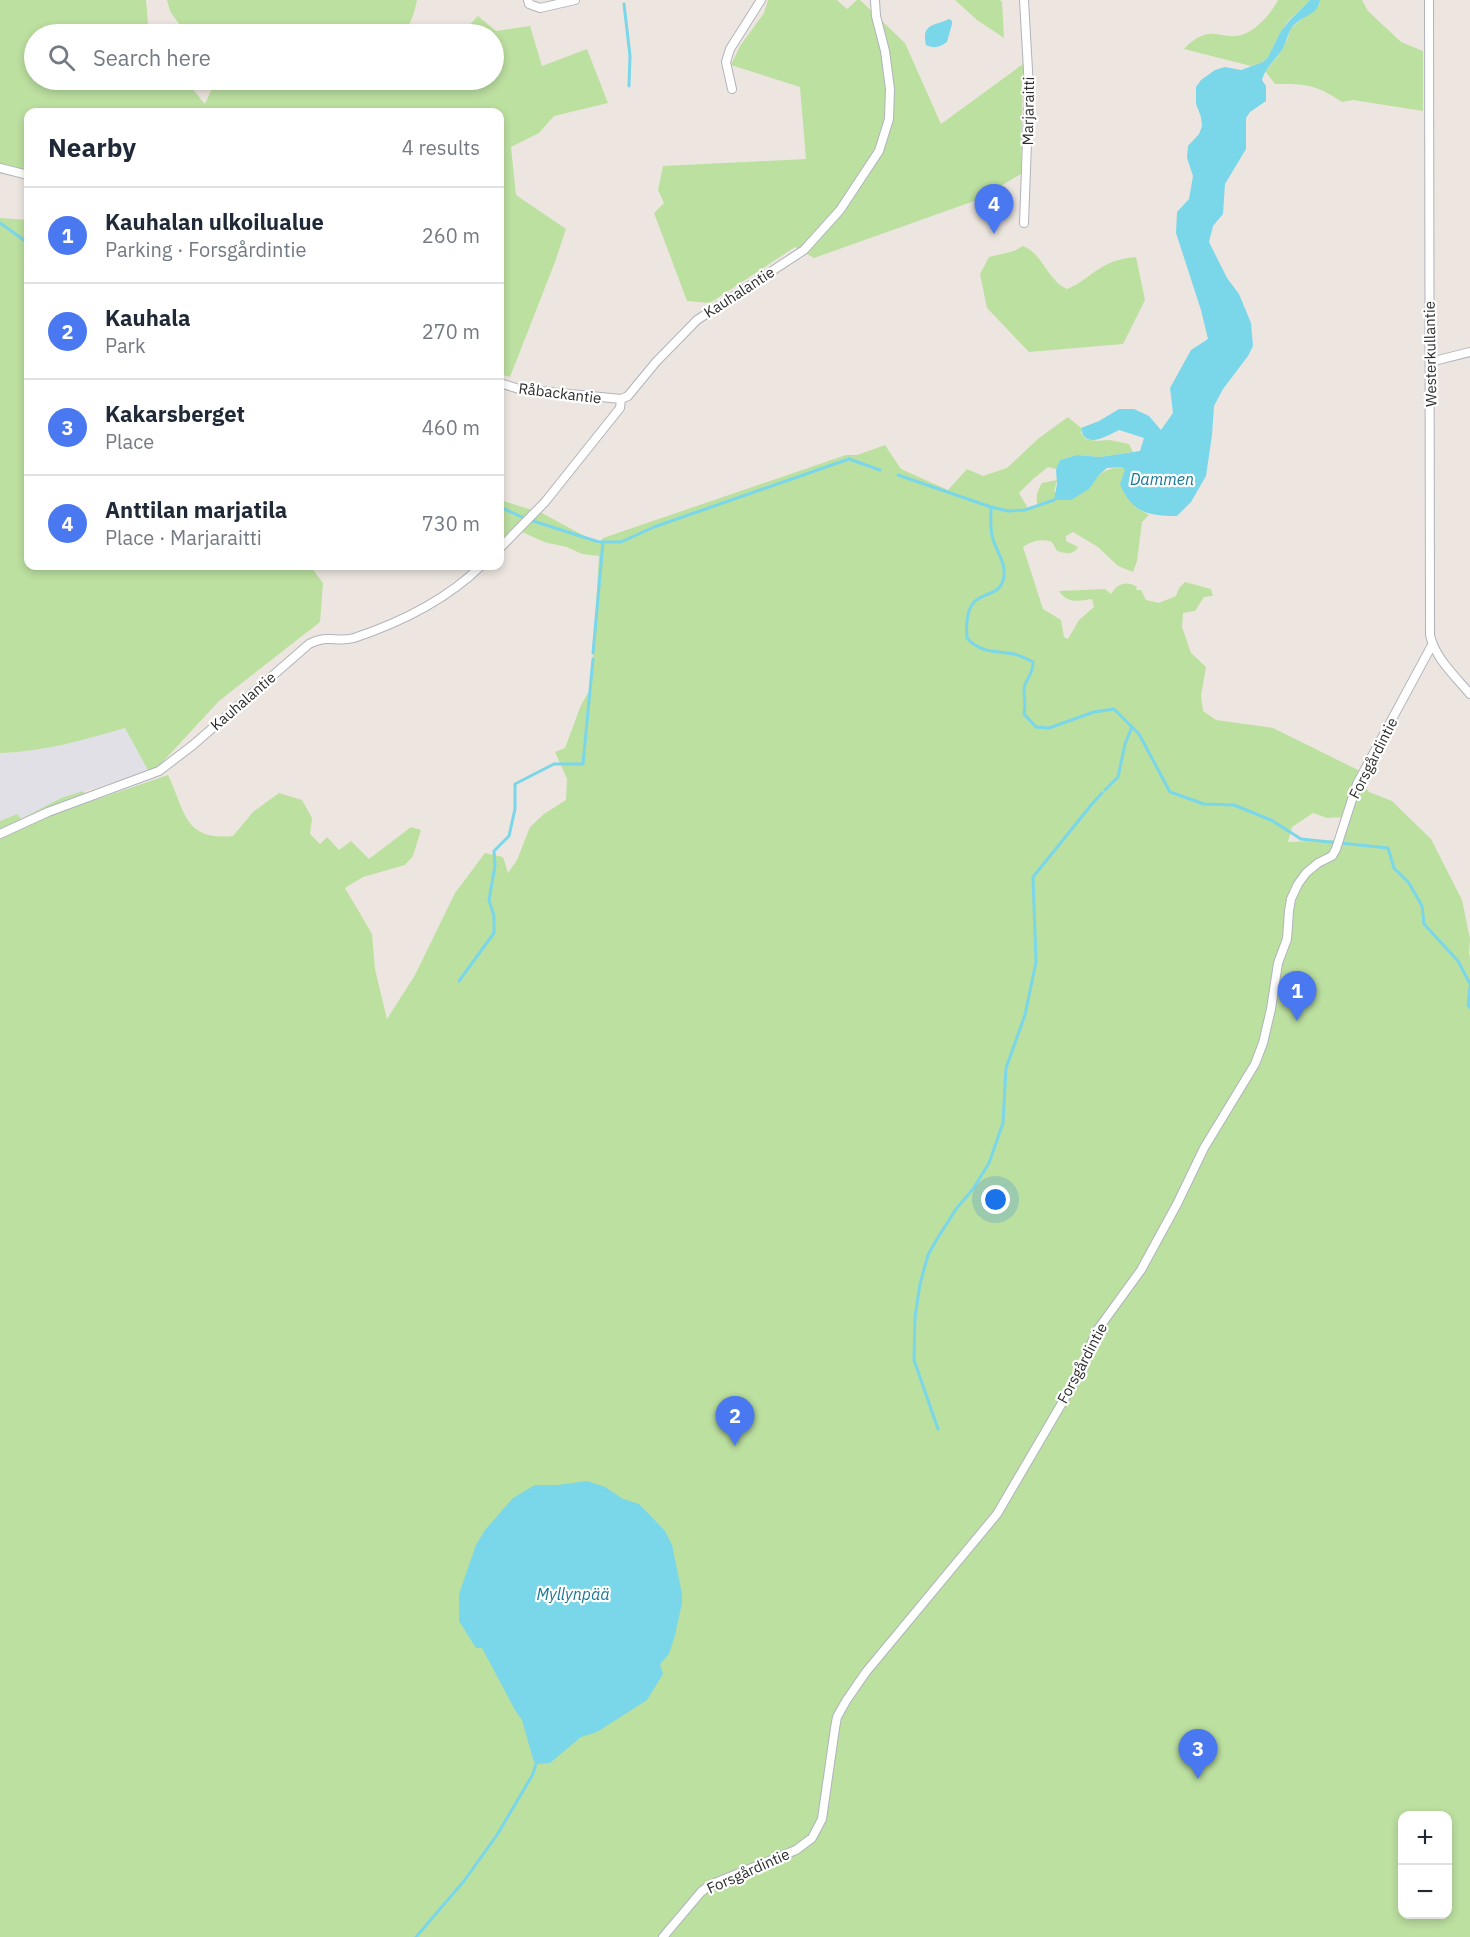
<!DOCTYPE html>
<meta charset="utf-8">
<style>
body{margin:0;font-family:"IBM Plex Sans",sans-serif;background:#f6f6f7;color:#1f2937}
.controls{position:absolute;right:18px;bottom:18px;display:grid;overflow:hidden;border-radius:12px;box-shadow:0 3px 9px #0003}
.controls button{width:54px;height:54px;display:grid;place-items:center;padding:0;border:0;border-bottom:2px solid #e0e1e3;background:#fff;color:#1f2937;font:30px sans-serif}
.you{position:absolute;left:996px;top:1200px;width:21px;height:21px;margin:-15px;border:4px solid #fff;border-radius:50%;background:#1a73e8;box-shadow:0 0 0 9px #1a73e833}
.badge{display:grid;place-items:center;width:39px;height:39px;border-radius:50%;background:#4a78f0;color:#fff;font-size:20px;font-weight:700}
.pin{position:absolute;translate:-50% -50px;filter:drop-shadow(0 2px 3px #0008)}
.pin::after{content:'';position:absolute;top:32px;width:21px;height:18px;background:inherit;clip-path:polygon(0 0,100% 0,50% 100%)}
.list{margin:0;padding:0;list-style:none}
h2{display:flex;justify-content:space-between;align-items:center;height:78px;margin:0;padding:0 24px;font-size:26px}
h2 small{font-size:20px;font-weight:400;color:#747a83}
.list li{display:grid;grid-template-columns:39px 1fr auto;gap:18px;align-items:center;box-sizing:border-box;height:96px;padding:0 24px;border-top:2px solid #e0e1e3}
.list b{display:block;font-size:22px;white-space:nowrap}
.list p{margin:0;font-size:20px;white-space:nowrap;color:#747a83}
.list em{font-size:20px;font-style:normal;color:#747a83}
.icon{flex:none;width:33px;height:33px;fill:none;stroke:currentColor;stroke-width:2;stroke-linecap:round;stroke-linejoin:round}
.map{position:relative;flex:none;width:1470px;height:1937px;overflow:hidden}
.search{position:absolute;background:#fff;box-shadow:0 3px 9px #0003;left:24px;top:24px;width:480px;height:66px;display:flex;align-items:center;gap:15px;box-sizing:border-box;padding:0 21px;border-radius:33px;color:#747a83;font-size:22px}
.panel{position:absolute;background:#fff;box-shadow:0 3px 9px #0003;left:24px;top:108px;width:480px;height:462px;border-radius:12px}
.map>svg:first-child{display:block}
.industrial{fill:#e1e0e6}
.green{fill:#bce0a0;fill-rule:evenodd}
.water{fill:#7ad6e9}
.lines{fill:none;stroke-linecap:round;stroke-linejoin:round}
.stream{stroke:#7ad6e9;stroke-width:3}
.minor-casing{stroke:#b0b3bc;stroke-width:10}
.minor{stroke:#fff;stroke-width:8}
.labels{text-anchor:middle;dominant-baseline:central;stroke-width:4.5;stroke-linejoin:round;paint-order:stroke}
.street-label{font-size:15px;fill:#2d2d2d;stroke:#fff}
.water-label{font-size:16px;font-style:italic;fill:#157798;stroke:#fff}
</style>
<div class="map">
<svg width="1470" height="1937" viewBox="0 0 1470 1937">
<rect width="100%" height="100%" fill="#ede6e0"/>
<path class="industrial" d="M125,728L149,772L61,798L21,819L17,814L0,821V753H15L80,741Z"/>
<path class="green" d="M0,0H146L148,24L174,34H34V80H185L205,104L215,82L214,80H494V34H461L478,16L496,31L530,26L542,66L587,49L608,103L554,116L539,133L511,147L516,195L566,229L555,262L510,377L500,374V112H28V175L0,168Z
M167,0H417L414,13L405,34H186L170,11Z
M768,0H837L847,9L857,0H860L905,43L941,124L1023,64L1021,174L977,200L814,258L795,247L710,303L687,301L654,213L664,203L658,190L663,166L806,159L800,87L731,65L740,46L764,13Z
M955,0H1000L1002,2L1004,38L977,20Z
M1278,0H1310L1289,20L1281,31L1268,57L1263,62L1251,66L1184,49C1189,43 1199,35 1208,34C1217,33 1227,37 1236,36C1253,35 1271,14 1278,0Z
M1320,0H1362L1368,11L1401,42L1423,51V111L1353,100L1342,102C1315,84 1306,84 1275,84L1265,71L1278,56L1287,40L1291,28L1319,5Z
M0,218L28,220V566H317L314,571L323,583L320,622L219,701L157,768L149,772L125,728C84,740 42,752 0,753Z
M1023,246C1044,255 1047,280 1067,289C1081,284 1091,273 1104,266C1114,260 1125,258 1136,257L1145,300L1123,344L1029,352L987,308L980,274L989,257L1014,251Z
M1068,417L1081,428V433L1086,439L1097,441L1110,440L1129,444L1133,452L1100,457L1077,455L1060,460L1056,469L1048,467L1033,479L1019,493L1029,510L1038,507C1035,497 1037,491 1042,483L1057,480L1054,492L1089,489C1099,474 1102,469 1122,467L1125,470V473L1135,507L1149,515L1142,522L1137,561L1133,572L1118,566L1098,547L1073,532L1066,536V541L1078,547C1073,556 1065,553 1057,551L1052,542C1043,538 1031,541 1023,547L1043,609L1061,620L1064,637L1068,639L1079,620L1094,607L1092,599C1080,601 1067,604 1059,591L1105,589L1111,594C1117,584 1126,580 1137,587L1136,590H1141L1146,600L1159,603L1176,596L1179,588L1185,582L1211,589L1213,596L1204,597L1195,611L1183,613L1182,627L1191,653L1206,667L1201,696L1203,711L1216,720L1273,728L1360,771L1349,793L1344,817L1327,818L1313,813L1292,827L1288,842L1341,840L1361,782L1369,792L1392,801L1431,839L1462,900L1470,939L1469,953L1470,957V1937H0V821L17,814L21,819L61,798L83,791L92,801L168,775C185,810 183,841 233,836L253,812L279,793L302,800L312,818L310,834L320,844L327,837L339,850L351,841L369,859L411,827L421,830L413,856L405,865L363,877L345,888L372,934L375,969L387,1019L415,975L455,893L485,853L503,857L508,873L517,860L530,827L544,814L566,800L567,779L555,752L565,748L581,705L591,688L599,556L582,554L567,547L544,542L518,530L500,547V500L542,513L599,544L603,538L846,455H857L885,445L901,469L948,490L967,469L983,476L1007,468L1039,438ZM1402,1816H1448V1914H1402Z"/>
<path class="water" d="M1310,0H1320C1318,15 1302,16 1293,26C1288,32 1287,41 1283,48C1276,60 1266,66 1262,80L1266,86V101L1250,112L1246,118V149L1225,184L1223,214L1213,226L1209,242L1227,278L1239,294L1251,323L1253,346L1248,356L1223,389L1214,406L1212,435L1206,476L1191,502L1177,516C1148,516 1132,513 1120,484L1125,470L1122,467L1107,468L1099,475L1089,489L1071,500H1054L1057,484L1056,469L1060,460L1077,455L1100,457L1140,451L1144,438L1119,430C1107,436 1084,450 1081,428L1099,421L1119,409H1134L1149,416L1161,430L1173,413L1170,388L1191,350L1208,339L1201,310L1176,233L1177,212L1189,199L1193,176L1187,158L1188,146L1199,134L1202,126L1201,117L1196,104V87L1201,80L1215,70L1225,67L1241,70L1263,62L1268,57L1281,31L1290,20Z
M949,19L952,21V24L947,42C940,47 934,49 926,45C921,23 935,26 949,19Z
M587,1481L605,1487L623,1499L639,1504L665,1531L672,1545L682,1594V1603L675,1635L669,1654L660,1664L663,1674L647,1700L597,1732L581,1737L550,1763L536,1764L533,1759L522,1720L515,1710L482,1648H476L459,1621V1594L476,1545L485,1530L513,1498L535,1485H558Z"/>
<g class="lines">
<path class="stream" d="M624,4L630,56L629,86
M0,223L28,243
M898,475L991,507L1008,511L1025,510L1054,500
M500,507L524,518
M991,507C991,516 990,527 992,536C995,549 1006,562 1004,576C1002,593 989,592 978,599C966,606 966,626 967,638C980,653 996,651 1014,654C1020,655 1027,659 1033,662C1033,676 1025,679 1024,689C1024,697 1026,704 1024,714L1036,727L1049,728L1094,712L1114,709L1139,734L1170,792L1204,804L1234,805L1271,820L1301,839L1388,848L1394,868L1409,883L1422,906L1424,924L1458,961L1470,984
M533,521L599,542H621L654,527L849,459L880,470
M593,653L603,542
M1105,790L1118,777L1125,744L1132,727
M459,981L494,933V916L489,900L495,866L494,851L509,836L515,809V784L554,764H583L593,659
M1470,987L1468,1005L1470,1008
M938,1429L914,1360L915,1317L920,1284L928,1255L937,1239L956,1209L973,1189L989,1163L1003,1123L1006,1068L1025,1015L1036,962L1033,877L1092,804L1102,793
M416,1937L464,1881L497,1835L533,1774L536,1764"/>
<g class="minor-casing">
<path id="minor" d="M528,0L529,4L540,8L575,0
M1429,0L1430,635C1435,658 1455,676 1470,694
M732,89L726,62L730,49L761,0
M0,168L28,175
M1024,223L1029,88L1024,0
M1430,362L1470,352
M500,383L519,389L621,399
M500,548L545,502L620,408L621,399L628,396L656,362L697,320L804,250L840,210L879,151L889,119L890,89L885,51L876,16L875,0
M0,834L48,812L159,771L193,745L309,644C328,634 336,643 354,638C399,623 447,599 481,566
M663,1937L701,1892L710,1885L796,1850L812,1838L822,1819L835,1728L837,1717L846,1701L866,1672L997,1514L1079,1374L1096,1332L1141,1270L1177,1204L1204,1148L1255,1064L1263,1043L1271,1009L1278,963L1287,939L1289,911L1291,899L1298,884L1306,873L1318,863L1332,856L1336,849L1357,784L1432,645"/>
</g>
<use href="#minor" class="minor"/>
</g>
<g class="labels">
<g class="street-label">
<text transform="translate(1028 111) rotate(-89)">Marjaraitti</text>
<text transform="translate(739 292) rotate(-33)">Kauhalantie</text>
<text transform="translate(1430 354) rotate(-91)">Westerkullantie</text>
<text transform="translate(560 393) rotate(7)">Råbackantie</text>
<text transform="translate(243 701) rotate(-41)">Kauhalantie</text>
<text transform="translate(1373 758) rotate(-63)">Forsgårdintie</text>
<text transform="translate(1082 1363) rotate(-62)">Forsgårdintie</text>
<text transform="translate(748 1871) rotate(-24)">Forsgårdintie</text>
</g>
<g class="water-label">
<text x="1162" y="479">Dammen</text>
<text x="573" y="1594">Myllynpää</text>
</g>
</g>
</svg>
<div class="controls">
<button>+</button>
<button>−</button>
</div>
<div class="you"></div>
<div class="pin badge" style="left:1297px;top:1021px">1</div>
<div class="pin badge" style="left:735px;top:1446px">2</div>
<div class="pin badge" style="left:1198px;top:1779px">3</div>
<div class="pin badge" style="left:994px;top:234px">4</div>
<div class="search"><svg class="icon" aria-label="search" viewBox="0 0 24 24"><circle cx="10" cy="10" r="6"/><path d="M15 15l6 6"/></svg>Search here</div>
<section class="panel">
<h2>Nearby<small>4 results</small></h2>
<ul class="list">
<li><span class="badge">1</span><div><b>Kauhalan ulkoilualue</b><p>Parking · Forsgårdintie</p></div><em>260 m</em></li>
<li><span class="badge">2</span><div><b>Kauhala</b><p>Park</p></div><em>270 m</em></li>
<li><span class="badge">3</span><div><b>Kakarsberget</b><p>Place</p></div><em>460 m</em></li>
<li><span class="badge">4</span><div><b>Anttilan marjatila</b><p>Place · Marjaraitti</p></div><em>730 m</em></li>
</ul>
</section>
</div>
